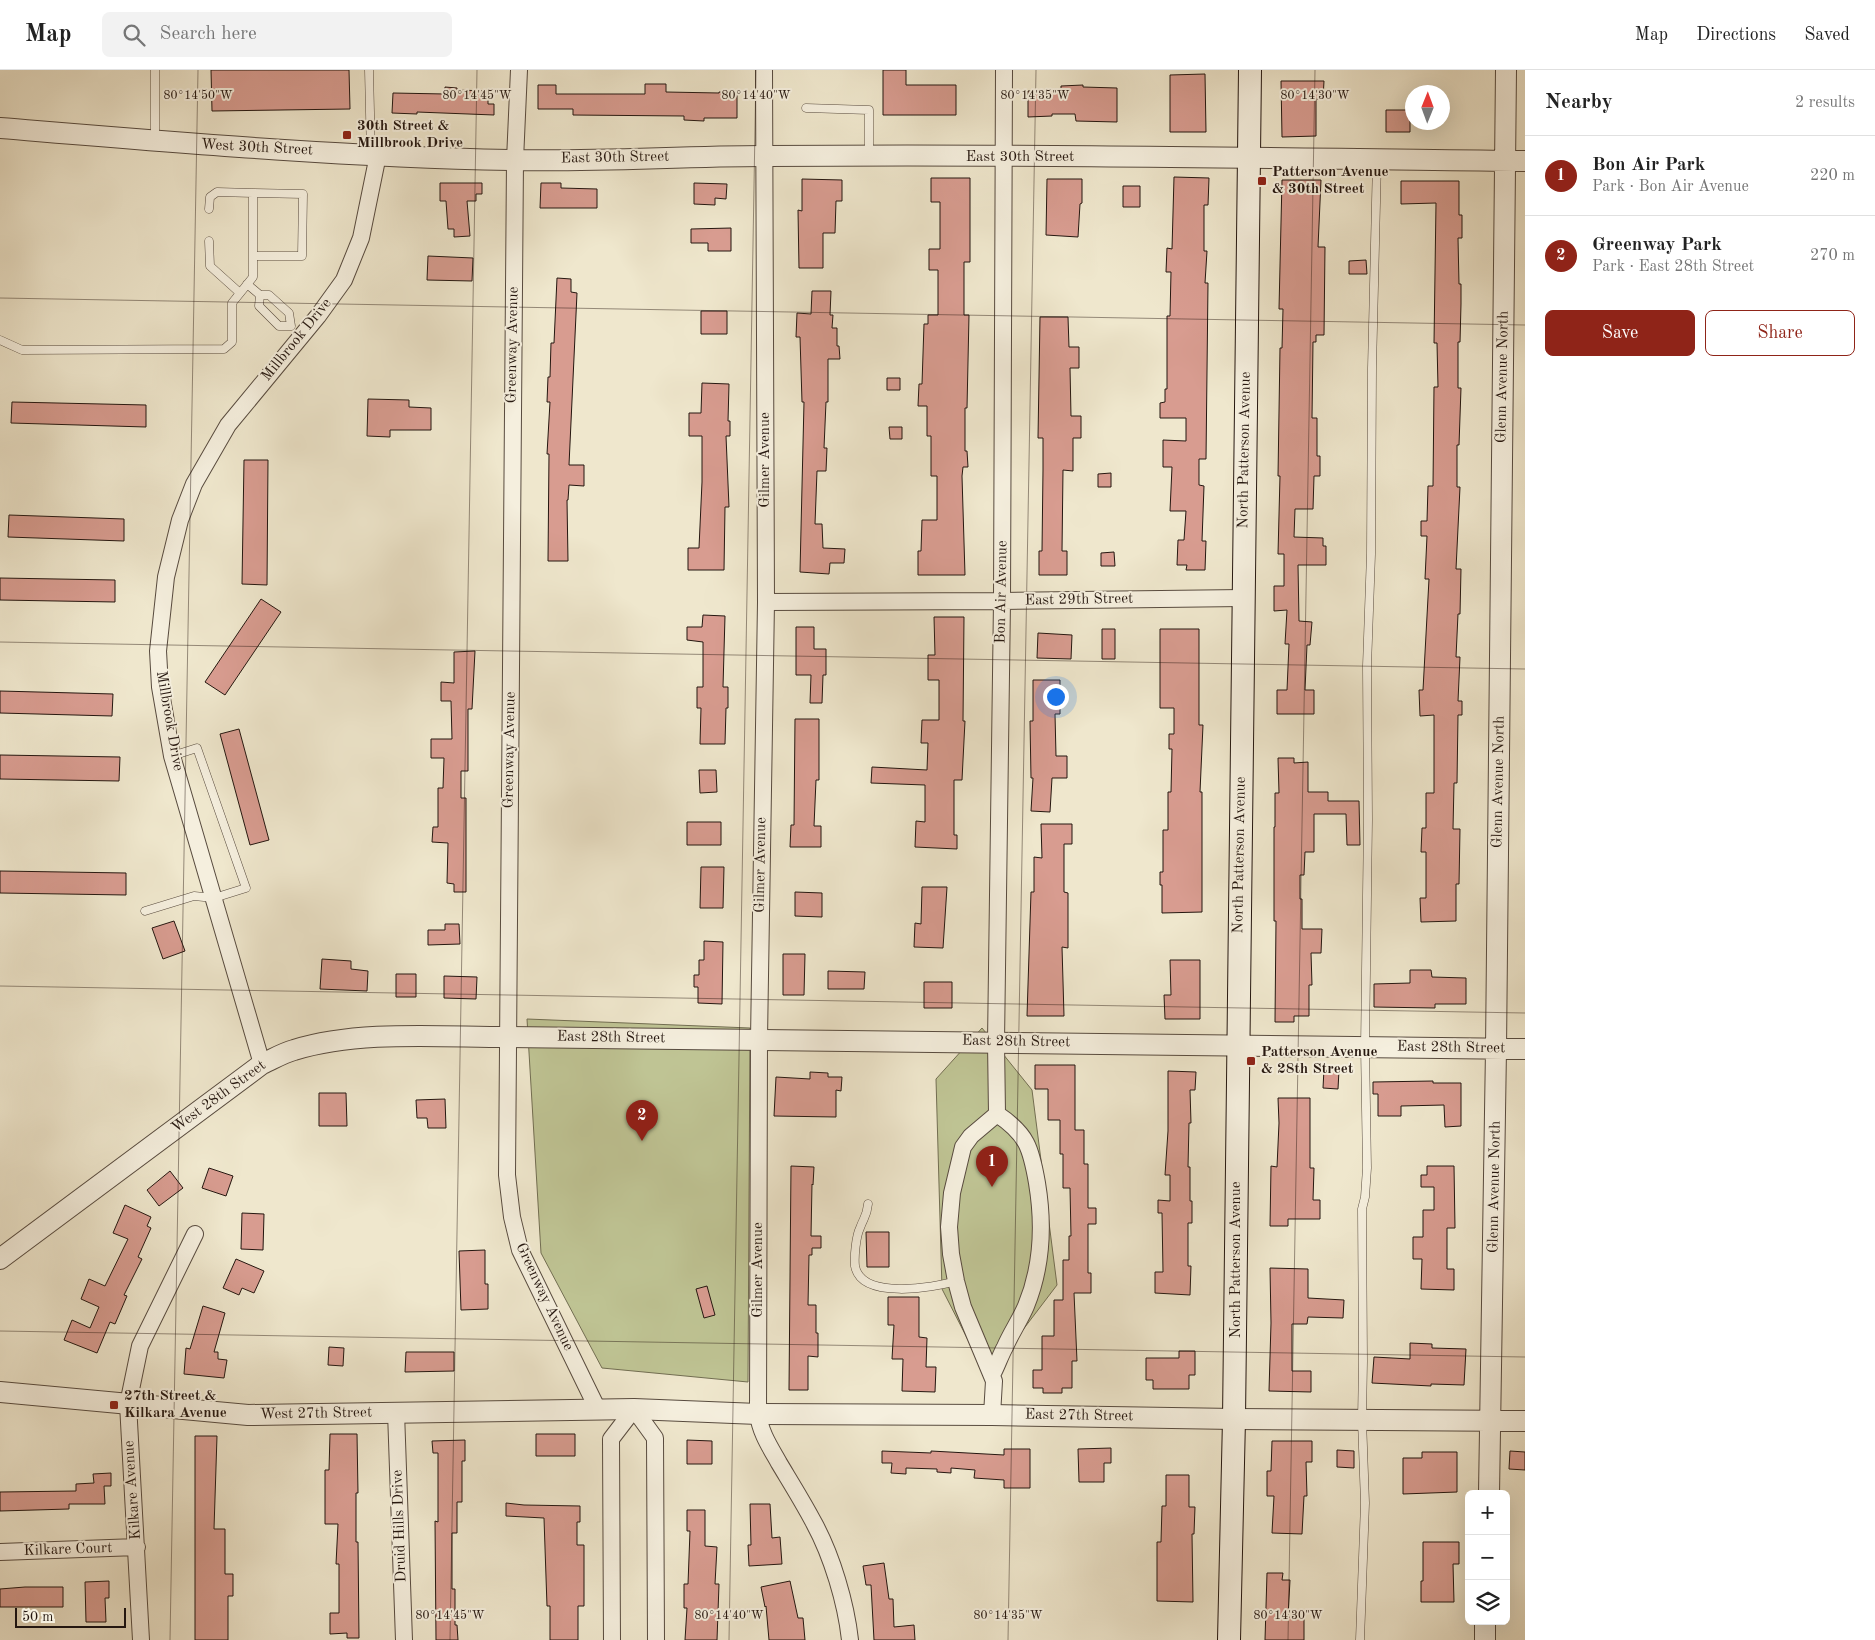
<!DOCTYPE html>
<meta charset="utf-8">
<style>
body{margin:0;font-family:"Old Standard TT",serif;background:#f2f2f2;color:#222}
.controls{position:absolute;right:15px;bottom:15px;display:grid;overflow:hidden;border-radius:8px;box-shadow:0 5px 20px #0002}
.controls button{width:45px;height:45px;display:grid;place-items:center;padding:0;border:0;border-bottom:1px solid #e0e0e0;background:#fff;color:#222;font:25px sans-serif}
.compass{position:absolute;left:1405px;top:15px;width:45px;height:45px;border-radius:50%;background:#fff;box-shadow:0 5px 20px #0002;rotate:1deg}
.scale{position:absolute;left:15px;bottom:12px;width:111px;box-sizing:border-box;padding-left:5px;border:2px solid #251710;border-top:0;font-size:14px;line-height:18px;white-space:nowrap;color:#251710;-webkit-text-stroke:4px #f5efde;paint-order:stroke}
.you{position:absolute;left:1055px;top:626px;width:18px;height:18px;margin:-12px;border:4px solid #fff;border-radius:50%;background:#1a73e8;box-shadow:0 0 0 8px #1a73e833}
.badge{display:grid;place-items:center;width:32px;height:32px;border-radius:50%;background:#8f2418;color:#fff;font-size:16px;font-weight:700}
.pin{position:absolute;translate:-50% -41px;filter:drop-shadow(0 1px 2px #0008)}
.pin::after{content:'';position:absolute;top:26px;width:18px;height:15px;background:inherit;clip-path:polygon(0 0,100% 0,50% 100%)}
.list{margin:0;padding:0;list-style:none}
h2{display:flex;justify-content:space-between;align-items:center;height:65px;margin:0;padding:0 20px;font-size:21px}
h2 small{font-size:16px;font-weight:400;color:#767676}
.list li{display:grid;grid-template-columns:32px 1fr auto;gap:15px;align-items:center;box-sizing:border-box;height:80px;padding:0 20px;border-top:1px solid #e0e0e0}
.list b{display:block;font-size:19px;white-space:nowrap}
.list p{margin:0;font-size:16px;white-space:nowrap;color:#767676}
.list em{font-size:16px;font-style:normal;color:#767676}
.actions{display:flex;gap:10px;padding:15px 20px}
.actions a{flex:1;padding:11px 0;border:1px solid #8f2418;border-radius:8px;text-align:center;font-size:18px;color:#8f2418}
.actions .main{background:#8f2418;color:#fff}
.icon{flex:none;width:28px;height:28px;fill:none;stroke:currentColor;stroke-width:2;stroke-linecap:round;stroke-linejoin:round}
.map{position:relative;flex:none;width:1525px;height:1570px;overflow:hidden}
header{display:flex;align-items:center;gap:30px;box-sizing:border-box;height:70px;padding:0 25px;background:#fff;border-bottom:1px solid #e0e0e0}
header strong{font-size:24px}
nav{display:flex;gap:28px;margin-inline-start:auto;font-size:18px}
.search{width:350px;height:45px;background:#f2f2f2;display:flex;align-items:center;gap:12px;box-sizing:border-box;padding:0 18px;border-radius:8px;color:#767676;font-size:19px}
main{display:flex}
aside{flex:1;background:#fff}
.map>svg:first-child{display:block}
.green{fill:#bfc494;stroke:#726e52}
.building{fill:#d89c90;stroke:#251710}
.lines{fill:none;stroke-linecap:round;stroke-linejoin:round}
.service-casing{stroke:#584b3f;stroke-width:9}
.minor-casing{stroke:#584b3f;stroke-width:18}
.tertiary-casing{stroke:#584b3f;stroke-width:22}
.secondary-casing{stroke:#251710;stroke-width:24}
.service{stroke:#f5efde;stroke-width:8}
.minor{stroke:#f5efde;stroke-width:16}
.tertiary{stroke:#f5efde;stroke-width:20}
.secondary{stroke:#f5efde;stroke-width:22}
.ticks{fill:none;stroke:#251710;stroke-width:1;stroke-opacity:0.45}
.poi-dot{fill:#8f2418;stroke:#f5efde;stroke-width:2}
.labels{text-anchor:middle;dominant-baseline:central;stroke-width:4;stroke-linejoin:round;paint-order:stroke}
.poi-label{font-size:15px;font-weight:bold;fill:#251710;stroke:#f5efde;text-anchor:start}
.street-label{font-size:15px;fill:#251710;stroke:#f5efde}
.ticks-label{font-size:12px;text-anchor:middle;fill:#251710;stroke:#f5efde;stroke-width:4;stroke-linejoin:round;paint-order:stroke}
</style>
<header>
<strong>Map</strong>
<div class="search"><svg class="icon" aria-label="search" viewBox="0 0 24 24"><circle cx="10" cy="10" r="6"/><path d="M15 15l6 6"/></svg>Search here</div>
<nav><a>Map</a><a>Directions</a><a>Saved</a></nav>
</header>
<main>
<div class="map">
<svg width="1525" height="1570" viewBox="0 0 1525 1570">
<rect width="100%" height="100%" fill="#efe7cd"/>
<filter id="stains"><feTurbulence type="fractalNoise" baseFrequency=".004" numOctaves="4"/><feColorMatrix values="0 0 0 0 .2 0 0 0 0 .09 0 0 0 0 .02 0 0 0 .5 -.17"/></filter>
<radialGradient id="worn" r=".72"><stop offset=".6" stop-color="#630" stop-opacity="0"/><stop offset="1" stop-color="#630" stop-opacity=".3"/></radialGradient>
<path class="green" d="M527,949L750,958L748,1312L602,1298L541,1183Z
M982,958L1032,1020L1057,1215L987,1307L942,1219L936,1009Z"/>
<path class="building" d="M211,0H349L350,39L212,41Z
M883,0H906V15H956V45H883Z
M1205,4L1206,62H1170V5Z
M1281,11H1324L1323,29H1316V66L1282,67Z
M645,14H666V22L719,23V22H737V48H704V51L684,50V46L573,45V39H538V15H556V24H645Z
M1083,15V17L1117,18V52L1076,51L1075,44H1052V46L1028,47V21H1061V16Z
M445,17L457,18V20L488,21V34H494V45L417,42V44L392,43L393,23L445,24Z
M1386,40H1410V62H1386Z
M1174,107L1209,108L1208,135H1204V181H1207L1205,213H1208L1206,389H1199V415L1204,416L1202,471H1206L1205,500H1186L1187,495H1177L1178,470H1184L1186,441H1170L1172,397H1163V370L1186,371V348H1160V333L1165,332V319H1167V246H1170L1171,202H1166L1167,178L1172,179Z
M931,108H970V192H964V245H969L967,338H965V381H967L968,397H963L962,406L965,505H918V481H921L922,450H937V406H931V366H927V336H918L919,314H922L924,254H928V245H938V200H929V179H940V132H931Z
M802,109L842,110V131H836L835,163H823V198H799L798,140L802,141Z
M1047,109H1082V133L1080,134L1078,167L1046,165Z
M1282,110H1321L1318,177H1325L1324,265H1316V272H1313L1312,348H1317V386H1320V406H1314L1313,439H1295L1294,467L1323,468V476H1326V495H1298L1299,551L1312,552L1310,575H1307L1305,620H1314V644H1277V620H1287L1289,574H1285L1287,540L1274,541V516H1284V484H1278L1280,406H1278L1280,278H1282L1283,239H1279Z
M1401,111H1459V145H1462V168H1458L1459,214H1461V234L1460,272H1458V318H1461L1459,375H1457V417H1460L1456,499H1461L1460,544H1458L1456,587H1460L1458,631H1462V645H1458L1457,713H1454L1453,759H1460L1459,814H1456V851L1421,852L1420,828H1426V782H1421L1422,758H1426V723H1434V645L1420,646L1419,620H1423L1429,509H1425L1427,466H1421V451H1427L1428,416H1433L1434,317H1438L1437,273H1434L1436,133L1401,134Z
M440,113H482V124H476V131H467L470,166L454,167V159H448L446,131H440Z
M541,113H561V118L597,119V138H540Z
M694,113L727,114L726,129L715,128V135L694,134Z
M1123,116H1140V137H1123Z
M731,158V181H708V173H691V159Z
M428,186L473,188L472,211L427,210Z
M1366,190L1367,204H1349V191Z
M557,208L571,209V222L577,223L569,395H584V416L569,415L568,430H567L568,491H548L549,384H547L550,332H547L548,307H550L551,273H554Z
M812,221H831L830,245H833L832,258H837V276H839L840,289H828V332H826L824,378H827L826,401H817L815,454H822L823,478L845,479L844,493H830L829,504L800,502L804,332H802L800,267H796L797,243L811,244Z
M701,241H727V264H701Z
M1040,247H1068L1069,277H1079V298H1070L1071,346H1081V368H1073V401L1063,400L1062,481H1067V505H1039V481H1042L1043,400V368H1038Z
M887,308H900V320H887Z
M702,313L729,314L728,351H730V366H726L729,437H725L724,500H688V478H699L702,412V366H689V343H701Z
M368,329L409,330V337L431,338V360H390V367L367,366Z
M12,332L146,335V357L11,353Z
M889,357H902V369H890Z
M244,390H268L267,515L242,514Z
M1111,403V417H1098V404Z
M9,445L124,449V471L8,467Z
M1114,482L1115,496H1101V483Z
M0,508L115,510V532L0,530Z
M261,529L281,542L225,625L205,612Z
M703,545L725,546L723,617H728V638H726L725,674H700L701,638H697V617H703V572L687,570V557H702Z
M934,547H964L963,651H965L962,710H954V765H957V779L915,777L916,751L925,752V715L871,713L872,697L927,700L928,673H921L922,650H939V610H928V585H935Z
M796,557H814V579H826V605H823L822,633H810L811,605H796Z
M1102,559H1115V589H1102Z
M1160,559H1199V655H1203L1200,722H1202V842L1162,843V815H1160V802H1163V760H1168V722H1171L1172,679H1169V664H1174V638H1160Z
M1038,563L1072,565L1071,589L1037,588Z
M475,581L472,639H468V701H461V728H466V822H454V814L447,813L448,773L432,772L433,757H438V718H443L444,688H431V669H452L451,631H441V612L454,613V582Z
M1033,610H1060V644H1055L1056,686H1067V708H1052L1050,742L1031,741L1033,708H1031L1030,651H1033Z
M0,621L113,624L112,646L0,643Z
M795,649H819V710H816L814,756H821V777H790L791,755H794Z
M239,659L269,770L250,775L220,664Z
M0,685L120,687L119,711L0,709Z
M1278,688H1294V693L1308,692V722H1328V731H1359L1360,775H1347L1346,744H1314V782H1305L1304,805H1300V829H1302V859H1322L1321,883H1311L1312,915H1309V946H1294V952H1275L1276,851H1274V757H1275V723H1279Z
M699,700H716L717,722L700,723Z
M687,752H721V775H687Z
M1041,754H1072V774H1064V822L1068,823V878L1062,877L1064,946H1027L1031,822H1034V787L1042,788Z
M701,797H724L723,838H700Z
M0,801L126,803V825L0,823Z
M922,817H947L943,878L914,877L915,853L921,854Z
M795,822L822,823V847L795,846Z
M174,851L185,881L163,889L152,858Z
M445,854H459L460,874L428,875V860H445Z
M704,871L723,872L722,934L698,933V917H694V905H699V890H704Z
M783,884H805L804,925H783Z
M322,889L351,891V899L368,901L367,921L320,919Z
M1170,890H1200V949H1165L1164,925H1171Z
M1410,900H1431L1432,907L1466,908V934H1435V938L1374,937V914L1410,913Z
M828,901L865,902L864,919H828Z
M396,904H416V927H396Z
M444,906L477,907L476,929L444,928Z
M924,912H952V938H924Z
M1035,995H1075V1060H1084V1094H1088V1138H1096V1154H1088V1203H1091V1223H1074L1077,1291H1072V1318H1062V1323H1043V1318H1033V1300H1042V1266H1054V1230H1063V1190H1069V1166H1071L1070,1118H1063V1084H1060V1050H1048V1019H1035Z
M1324,999L1339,1000L1338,1019L1323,1018Z
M1168,1001L1196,1002L1195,1020H1190L1191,1053H1189L1188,1097H1190V1131H1192V1153H1188V1196H1191L1190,1225L1155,1223V1202H1163L1162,1143H1158V1130L1170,1131V1105H1165L1168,1061Z
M810,1002L828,1003V1007H842L841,1021L836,1020V1047L774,1046L776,1007L810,1009Z
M1433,1011V1013H1461V1056L1445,1057L1444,1035L1401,1036V1046H1378V1024H1373V1012Z
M319,1023H346L347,1056H319Z
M1278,1028H1310V1098H1314L1313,1130H1320V1149H1288V1156H1270L1271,1096L1277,1097L1279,1053Z
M445,1029L446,1058H428L427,1048H417L416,1030Z
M791,1096L814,1097L813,1115L812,1114L811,1166H821V1178H812V1185H809L808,1235H816V1263H818V1287L808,1286V1320H789Z
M1427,1096H1454L1455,1158H1447V1199H1454V1220L1421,1219L1422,1189H1413V1167H1423V1140H1434V1117H1421V1105H1427Z
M209,1098L233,1106L226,1126L202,1118Z
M170,1101L183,1118L159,1136L147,1120Z
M125,1135L151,1147L147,1156L151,1158L138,1187L142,1189L124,1225L127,1226L115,1254L110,1252L97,1283L64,1270L72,1250L90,1258L99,1237L81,1229L89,1209L105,1216L128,1169L113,1163Z
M242,1143L264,1144L263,1180L241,1179Z
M866,1162H889V1197H867Z
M485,1180V1214H488V1239L461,1240L459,1181Z
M236,1189L264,1201L254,1223L242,1218L239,1225L223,1218Z
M1270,1198L1308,1199V1228L1344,1230L1343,1248L1308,1247L1307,1254H1292V1301H1311V1322L1269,1321L1271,1253Z
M707,1216L715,1245L704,1248L696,1219Z
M888,1227H919V1267L927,1268L926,1297H936L935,1322L902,1321L903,1289H892L894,1255H888Z
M203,1236L225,1243L214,1282H218V1289L227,1290L224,1308L184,1304L186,1278L190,1279Z
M1410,1273L1432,1274V1278L1466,1279L1464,1315L1431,1314V1316L1372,1313L1374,1287L1410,1289Z
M329,1277L344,1278L343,1296L328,1295Z
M1179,1281H1195V1305H1189V1319H1153V1310H1146V1288H1179Z
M406,1282H454V1301L405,1302Z
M330,1364H357L358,1423H356V1472H358L359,1568H347V1563L330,1564V1543H339V1494H336L338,1454H325V1400H329Z
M536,1364H575V1386H536Z
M195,1366H217L214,1459H225V1504H233V1526H228V1570H195Z
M465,1370V1391H462V1432H457V1463H452V1519H455V1555H457L458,1570H436L435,1451L438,1452V1383H433L432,1371Z
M687,1370L712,1371V1394H687Z
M1272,1371H1312V1392H1306L1307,1426H1304L1302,1464L1272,1463L1274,1426H1267V1401H1271Z
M1111,1378V1393H1104V1412H1079L1078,1379Z
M1004,1379H1030V1418H1004V1410L974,1408L975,1400L951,1398V1403L937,1402V1399L906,1398V1404L891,1403L892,1393H882V1381L931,1383V1381L1004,1385Z
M1337,1380L1354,1381V1398L1337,1397Z
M1510,1381L1525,1382V1400L1509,1399Z
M1422,1382H1457V1422L1403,1424V1388H1422Z
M111,1403V1416H104L105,1434H69V1439L0,1441V1422L76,1421V1414L94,1413L93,1404Z
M1166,1405H1189V1437H1195L1194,1464H1192L1193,1532L1157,1531V1472H1161L1162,1436H1166Z
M506,1433L524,1435L580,1436V1452H577V1475H584V1536H578V1570H550V1536H547L544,1448L506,1446Z
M750,1434H770L772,1468L780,1467L782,1494L749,1496L748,1475H751Z
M687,1440H705V1476L717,1477L715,1514H719L717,1570H685L687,1538H684V1514H688L690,1461H687Z
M1423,1472H1459V1494H1453L1454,1532H1421V1511H1423Z
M884,1493L889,1529H893L894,1557L914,1555L915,1570H874L871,1515H866L863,1496Z
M1267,1503H1283L1282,1510H1290L1288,1547H1304V1570H1265Z
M109,1511V1528H105L106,1552H86L85,1512Z
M790,1511L798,1548H803L805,1570H769L766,1536L765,1537L761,1517Z
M25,1517H63V1537H0V1519Z"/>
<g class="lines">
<g class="service-casing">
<path id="service" d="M369,0L371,85
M806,38L869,40V86
M155,70V0
M209,139L210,127L217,122L253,123
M209,171L210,196L240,223
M247,214L260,225H269L289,243L291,256H279L259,236L260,225
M0,270L22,280L224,279L232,272V233L253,207V123L303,124L302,186H253
M145,841L194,826L214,828L246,818L197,678L172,686
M868,1134C867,1146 864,1147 860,1158C856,1166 854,1187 855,1196C861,1230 933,1218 956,1211
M1360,1570L1365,1433L1362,1350L1363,1291L1362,1139L1365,1127L1367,1098L1365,977L1368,750L1367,596L1371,484L1372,298L1377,91"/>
</g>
<g class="minor-casing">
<path id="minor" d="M519,0L515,90L507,1105L512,1147L520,1180L598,1340
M764,0L766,532L759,969L758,1344C760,1362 770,1377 779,1393C791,1413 803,1432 814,1453C832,1486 846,1533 850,1570
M766,532L1002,531L1243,528
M262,994L172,686L160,617L158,581L166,507L180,450L194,414L228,355L318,246L344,210L361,168L378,85
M997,1044L996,972L1002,531L1004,0
M992,1305C997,1296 1000,1286 1005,1277C1011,1263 1020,1250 1026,1236C1042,1197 1044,1155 1037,1113C1031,1078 1027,1064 997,1044
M396,1342L404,1570
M992,1345L994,1311L963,1237L956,1211L951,1184L949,1157L952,1123L963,1077L971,1066L997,1044
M0,1482L137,1477
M141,1570L128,1334L140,1276L195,1164
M612,1570L611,1369L634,1339L655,1368L656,1570"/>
</g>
<g class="tertiary-casing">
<path id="tertiary" d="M0,58C171,72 342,87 513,90C597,92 682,86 766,86C1019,84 1272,88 1525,91
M0,1189L262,994C273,989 283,983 294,980C358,960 440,967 507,967L1525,979
M0,1322L248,1345L634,1339L758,1344L992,1345L1234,1349L1525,1351
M1489,1424L1496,979L1506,0
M1485,1570V1551"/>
</g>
<g class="secondary-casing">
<path id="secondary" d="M1229,1570L1234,1349L1250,0"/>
</g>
<use href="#service" class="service"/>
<use href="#minor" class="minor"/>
<use href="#tertiary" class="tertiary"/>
<use href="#secondary" class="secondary"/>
</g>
<path class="ticks" d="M0,228L1525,255M0,572L1525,599M0,916L1525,943M0,1261L1525,1287M170,1570L198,0M450,1570L477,0M729,1570L756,0M1008,1570L1036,0M1288,1570L1315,0"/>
<g class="poi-dot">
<rect x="342" y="60" width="10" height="10" rx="2.5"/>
<rect x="1257" y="106" width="10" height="10" rx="2.5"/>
<rect x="1246" y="986" width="10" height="10" rx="2.5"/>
<rect x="109" y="1330" width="10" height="10" rx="2.5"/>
</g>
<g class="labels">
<g class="poi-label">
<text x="357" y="56">30th Street &amp;<tspan x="357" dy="17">Millbrook Drive</tspan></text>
<text x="1272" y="102">Patterson Avenue<tspan x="1272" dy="17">&amp; 30th Street</tspan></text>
<text x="1261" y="982">Patterson Avenue<tspan x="1261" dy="17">&amp; 28th Street</tspan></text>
<text x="124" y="1326">27th Street &amp;<tspan x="124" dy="17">Kilkara Avenue</tspan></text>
</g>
<g class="street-label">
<text transform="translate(257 78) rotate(3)">West 30th Street</text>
<text x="1020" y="87">East 30th Street</text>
<text transform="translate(615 88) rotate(-1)">East 30th Street</text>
<text transform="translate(297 270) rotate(-51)">Millbrook Drive</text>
<text transform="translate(513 275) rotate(-89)">Greenway Avenue</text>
<text transform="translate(1503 307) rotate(-89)">Glenn Avenue North</text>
<text transform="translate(1245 380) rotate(-89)">North Patterson Avenue</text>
<text transform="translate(765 390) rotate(-90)">Gilmer Avenue</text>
<text transform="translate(1002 522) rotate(-89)">Bon Air Avenue</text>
<text transform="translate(1079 530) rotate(-1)">East 29th Street</text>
<text transform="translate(169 651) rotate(80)">Millbrook Drive</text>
<text transform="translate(510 680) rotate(-89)">Greenway Avenue</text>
<text transform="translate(1499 712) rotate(-89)">Glenn Avenue North</text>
<text transform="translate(1240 785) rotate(-89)">North Patterson Avenue</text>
<text transform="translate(761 795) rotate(-89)">Gilmer Avenue</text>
<text transform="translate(611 968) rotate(1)">East 28th Street</text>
<text transform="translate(1016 972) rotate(1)">East 28th Street</text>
<text transform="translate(1451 978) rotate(1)">East 28th Street</text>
<text transform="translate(219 1027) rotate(-36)">West 28th Street</text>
<text transform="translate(1495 1117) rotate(-89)">Glenn Avenue North</text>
<text transform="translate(1236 1190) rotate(-90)">North Patterson Avenue</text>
<text transform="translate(758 1200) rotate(-90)">Gilmer Avenue</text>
<text transform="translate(544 1227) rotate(65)">Greenway Avenue</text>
<text transform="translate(316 1344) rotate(-1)">West 27th Street</text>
<text transform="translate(1079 1346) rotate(1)">East 27th Street</text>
<text transform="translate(133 1420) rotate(-94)">Kilkare Avenue</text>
<text transform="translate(400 1456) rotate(-92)">Druid Hills Drive</text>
<text transform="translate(68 1480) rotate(-2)">Kilkare Court</text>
</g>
</g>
<g class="ticks-label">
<text x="198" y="29">80°14'50"W</text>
<text x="477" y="29">80°14'45"W</text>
<text x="756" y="29">80°14'40"W</text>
<text x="1035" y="29">80°14'35"W</text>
<text x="1315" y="29">80°14'30"W</text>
<text x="450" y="1549">80°14'45"W</text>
<text x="729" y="1549">80°14'40"W</text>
<text x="1008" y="1549">80°14'35"W</text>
<text x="1288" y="1549">80°14'30"W</text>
</g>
<rect width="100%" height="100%" filter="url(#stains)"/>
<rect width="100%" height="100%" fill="url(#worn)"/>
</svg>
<div class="controls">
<button>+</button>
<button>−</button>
<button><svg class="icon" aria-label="layers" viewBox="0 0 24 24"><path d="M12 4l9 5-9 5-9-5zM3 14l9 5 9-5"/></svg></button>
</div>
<svg class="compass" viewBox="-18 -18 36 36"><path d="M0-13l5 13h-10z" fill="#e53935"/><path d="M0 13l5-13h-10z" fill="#767676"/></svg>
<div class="scale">50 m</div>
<div class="you"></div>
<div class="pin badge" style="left:992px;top:1117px">1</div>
<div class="pin badge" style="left:642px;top:1071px">2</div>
</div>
<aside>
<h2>Nearby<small>2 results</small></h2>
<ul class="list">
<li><span class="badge">1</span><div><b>Bon Air Park</b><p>Park · Bon Air Avenue</p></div><em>220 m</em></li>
<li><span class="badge">2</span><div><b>Greenway Park</b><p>Park · East 28th Street</p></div><em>270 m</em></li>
</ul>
<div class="actions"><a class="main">Save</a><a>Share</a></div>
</aside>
</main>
